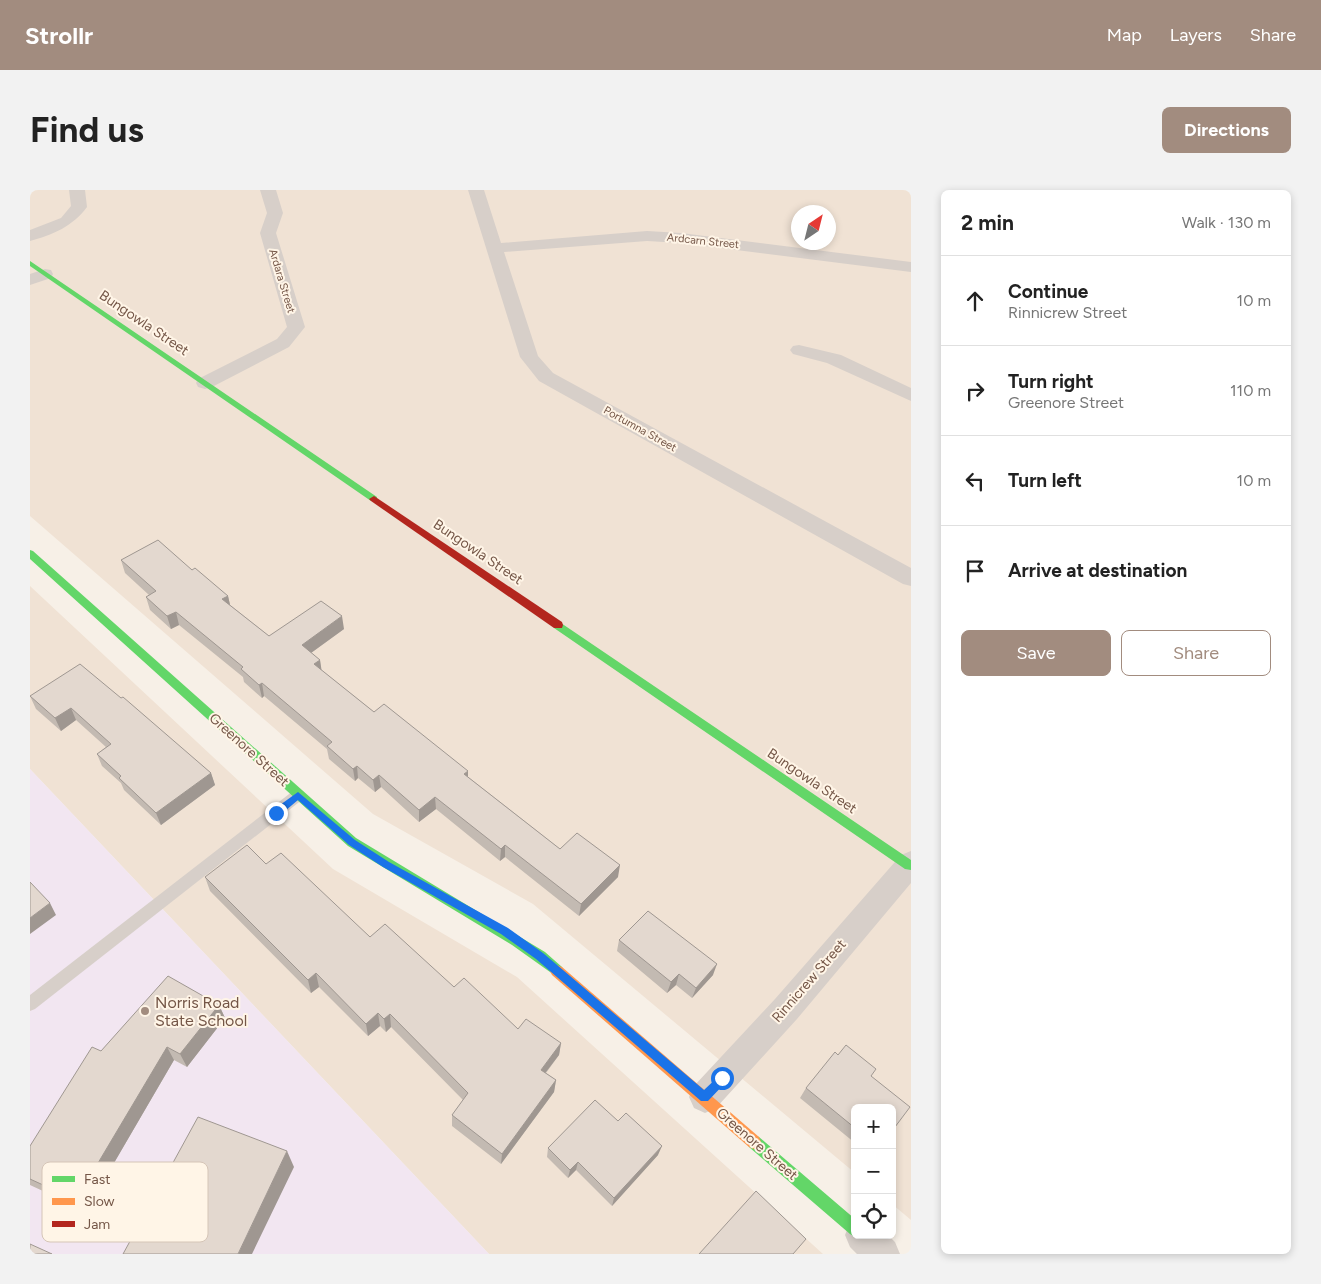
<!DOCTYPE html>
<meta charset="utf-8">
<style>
body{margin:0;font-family:Figtree,sans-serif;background:#f2f2f2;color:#222}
.controls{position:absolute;right:15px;bottom:15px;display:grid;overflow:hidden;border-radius:8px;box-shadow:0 2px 8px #0003}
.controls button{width:45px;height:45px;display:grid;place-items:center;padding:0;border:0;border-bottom:1px solid #e0e0e0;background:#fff;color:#222;font:25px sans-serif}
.compass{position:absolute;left:761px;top:15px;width:45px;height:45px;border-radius:50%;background:#fff;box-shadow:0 2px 8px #0003;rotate:35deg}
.stop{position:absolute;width:15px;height:15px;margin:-11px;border:4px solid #1a73e8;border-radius:50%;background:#fff}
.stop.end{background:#1a73e8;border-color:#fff;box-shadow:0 1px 5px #0008}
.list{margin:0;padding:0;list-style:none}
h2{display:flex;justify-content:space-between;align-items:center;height:65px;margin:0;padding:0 20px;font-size:21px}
h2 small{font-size:16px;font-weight:400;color:#767676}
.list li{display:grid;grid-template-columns:32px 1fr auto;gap:15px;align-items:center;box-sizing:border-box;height:90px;padding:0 20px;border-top:1px solid #e0e0e0}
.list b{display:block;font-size:19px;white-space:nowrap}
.list p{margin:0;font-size:16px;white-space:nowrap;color:#767676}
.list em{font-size:16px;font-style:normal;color:#767676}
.actions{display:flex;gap:10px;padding:15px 20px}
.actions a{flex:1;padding:11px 0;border:1px solid #a28c7f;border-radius:8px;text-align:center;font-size:18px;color:#a28c7f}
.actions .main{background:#a28c7f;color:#fff}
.icon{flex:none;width:28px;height:28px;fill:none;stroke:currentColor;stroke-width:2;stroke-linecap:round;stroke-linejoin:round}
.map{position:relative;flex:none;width:881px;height:1064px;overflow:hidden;border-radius:8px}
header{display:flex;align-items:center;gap:30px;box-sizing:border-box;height:70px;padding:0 25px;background:#a28c7f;color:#fff}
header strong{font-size:24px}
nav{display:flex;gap:28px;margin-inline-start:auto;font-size:18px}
.intro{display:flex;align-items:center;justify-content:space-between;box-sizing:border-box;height:120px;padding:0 30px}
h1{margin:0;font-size:35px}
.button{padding:12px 22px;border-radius:8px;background:#a28c7f;color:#fff;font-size:18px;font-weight:700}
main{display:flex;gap:30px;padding:0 30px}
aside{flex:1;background:#fff;border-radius:8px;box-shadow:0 2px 8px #0003}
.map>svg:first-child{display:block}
.residential{fill:#f0e2d4;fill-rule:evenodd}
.education{fill:#f2e6f1}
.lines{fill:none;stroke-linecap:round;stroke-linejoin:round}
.lane{fill:#d7cfc9;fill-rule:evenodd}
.street{fill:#d7cfc9;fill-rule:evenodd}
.fast{fill:#63d668;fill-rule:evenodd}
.slow{fill:#ff974d;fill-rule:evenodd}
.jam{fill:#b3261e;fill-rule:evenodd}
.wall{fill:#c3bab2}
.shaded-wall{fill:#9f9791}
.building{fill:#e3d8cf;stroke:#9f9791}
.route{fill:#1a73e8}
.poi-dot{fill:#a28c7f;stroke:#fff5e7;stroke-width:2}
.labels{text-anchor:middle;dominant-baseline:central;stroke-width:4;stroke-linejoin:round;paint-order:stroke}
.far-street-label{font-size:11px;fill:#745647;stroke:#fff5e7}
.street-label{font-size:14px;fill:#745647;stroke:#fff5e7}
.near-poi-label{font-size:16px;fill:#745647;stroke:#fff5e7;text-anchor:start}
.key{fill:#fff5e7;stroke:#d5c5b7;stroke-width:1}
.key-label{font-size:14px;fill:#745647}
</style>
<header>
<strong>Strollr</strong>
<nav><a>Map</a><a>Layers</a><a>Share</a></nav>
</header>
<div class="intro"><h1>Find us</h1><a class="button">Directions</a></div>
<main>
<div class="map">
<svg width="881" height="1064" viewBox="0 0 881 1064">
<rect width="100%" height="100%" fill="#f7f0e7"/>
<path class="residential" d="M0,0H881V1030L862,1014V918H825V983L503,714L343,624L0,326ZM768,22H798V52H768Z
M0,396L303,679L487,787L793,1064H459L0,579Z"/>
<path class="education" d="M0,579L459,1064H0Z"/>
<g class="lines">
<path class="lane" d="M268,600L273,601L275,605L273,609L5,819L0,821V805L263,601Z"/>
<path class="street" d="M39,0H55L57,17C43,36 23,45 0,51V40L31,28L41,16Z
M230,0H246L253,23L246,43L275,137L259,157L182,197L175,199L168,197L166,193L168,189L247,149L257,137L230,43L237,23Z
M438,0H454L471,53L617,41L651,43L881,72V82L651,53L617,51L474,62L508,166L523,183L881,378V396L873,394L509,191L490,167Z
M15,79L21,80L23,84L21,88L0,95V84Z
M769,155L811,165L881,198V211L797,173L763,164L760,160L763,156Z
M881,661V693L767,829L686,918L675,923L664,918L659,907L664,896L745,809L871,665Z
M825,1031V1045H858L865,1052L870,1064H827L820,1057L815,1045L820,1033Z"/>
<path class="fast" d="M0,71L347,307V311H341L0,76Z
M0,360L3,361L326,648L515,762L532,777L534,781L532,785L527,787L482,755L318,656L0,369Z
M528,431L881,670V680L875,679L524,438L523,435L524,432Z
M724,945L729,947L825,1029V1045H828L825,1047L820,1044L719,957L717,952L719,947Z"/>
<path class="slow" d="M527,775L532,777L729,947L731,952L729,957L724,959L719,957L522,785L520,781L522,777Z"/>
<path class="jam" d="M344,306L532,432L533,435L532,438H524L341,311L339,309Z"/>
</g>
<path class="wall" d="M91,370L162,380L198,406L200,415L239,446L314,439L281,463L290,470L291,480L344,522L438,587L530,659L588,687L549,726L475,667L470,671L406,619L389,632L351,597L345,602L328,588L325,591L299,569L297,559L234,506L232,508L214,492L213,487L149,435L141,439L120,420L116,407L119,405L95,383Z
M0,506L91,508L181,583L185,595L131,635L94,600L91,593L72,576L67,564L76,557L46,530L31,541L6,519Z
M236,674L340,747L424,797L488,839L531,853L529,865L516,883L526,890L524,902L471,974L422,936V925L433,910L361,837L356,842L350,836L338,846L289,797L281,803L180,701L175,687Z
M589,750L683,785L662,808L646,795L637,803L587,761Z
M189,815L195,828L157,877L144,870L56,1021L0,995V956L71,861Z
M841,886L825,918V953L770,908L776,898Z
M588,931L628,965L582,1016L546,980L538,988L517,967L518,958Z"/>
<path class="shaded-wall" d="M198,406L201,419L192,409Z
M146,422L149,435L141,439L137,426Z
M312,426L314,439L274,468L272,455Z
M290,470L292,483L284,474Z
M232,493L234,506L232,508L229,495Z
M41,518L46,530L31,541L25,528Z
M327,576L328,588L325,591L323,579Z
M438,581V594L434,584Z
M181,583L185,595L131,635L126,623Z
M349,585L351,597L345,602L343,590Z
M405,607L406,619L389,632V620Z
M475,655V667L470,671L471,659Z
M590,675L588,687L549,726L551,714Z
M20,713L26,725L0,744V728Z
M687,774L683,785L662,808L666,798Z
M286,783L289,797L281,803L278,790Z
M649,784L646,795L637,803L641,792Z
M189,815L195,828L157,877L150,864Z
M348,823L350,836L338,846L336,834Z
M360,824L361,837L356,842L354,829Z
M531,853L529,865L509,891L511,880Z
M137,857L144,870L56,1021L46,1010Z
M526,890L524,902L471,974L472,964Z
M632,956L628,965L582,1016L584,1008Z
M257,961L264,977L222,1064H208Z
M548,972L546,980L538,988L540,980Z"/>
<path class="building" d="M128,350L162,380L165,378L198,406L192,409L239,446L291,411L312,426L272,455L290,470L284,474L344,522L354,514L438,581L434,584L530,659L547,643L590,675L551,714L475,655L471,659L405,607L389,620L349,585L343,590L327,576L323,579L297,556L302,552L232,493L229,495L211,479L213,477L146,422L137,426L116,407L126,401L91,370Z
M50,474L91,508L93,507L181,583L126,623L89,588L91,586L67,564L81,554L41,518L25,528L0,506Z
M217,655L236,674L251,663L340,747L355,734L424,797L434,788L488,839L496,829L531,853L511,880L526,890L472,964L422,925L438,903L360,824L354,829L348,823L336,834L286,783L278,790L175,687Z
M0,692L20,713L0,728Z
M618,721L687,774L666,798L649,784L641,792L589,750Z
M138,786L189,815L150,864L137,857L46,1010L0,989V956L62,857L71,861Z
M816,855L846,879L841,886L880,917L862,941V918H825V938L776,898L805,862L808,865Z
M565,910L588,931L596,923L632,956L584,1008L548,972L540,980L518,958Z
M168,927L257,961L208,1064H93Z
M726,1001L776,1049L763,1064H669Z
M0,1054L22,1064H0Z"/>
<path class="route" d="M268,602L325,650L359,672L478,738L513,763L674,900L692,883L696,885V892L678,911H671L506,769L471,744L353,677L319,655L268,610L249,626H243V620Z"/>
<circle class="poi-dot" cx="115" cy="821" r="5"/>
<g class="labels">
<g class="far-street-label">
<text transform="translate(673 51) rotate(6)">Ardcarn Street</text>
<text transform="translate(252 91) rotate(73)">Ardara Street</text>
<text transform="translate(610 239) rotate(29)">Portumna Street</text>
</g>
<g class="street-label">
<text transform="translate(114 133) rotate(34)">Bungowla Street</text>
<text transform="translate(448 362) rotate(34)">Bungowla Street</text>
<text transform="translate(219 560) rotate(42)">Greenore Street</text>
<text transform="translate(782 591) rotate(34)">Bungowla Street</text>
<text transform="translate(779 791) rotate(-49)">Rinnicrew Street</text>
<text transform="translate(727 954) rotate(41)">Greenore Street</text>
</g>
<g class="near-poi-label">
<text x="125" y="812">Norris Road<tspan x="125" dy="18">State School</tspan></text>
</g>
</g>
<rect x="12" y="972" width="166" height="80" rx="8" class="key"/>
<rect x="22" y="986" width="23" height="6" fill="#63d668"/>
<rect x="22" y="1008" width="23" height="7" fill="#ff974d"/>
<rect x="22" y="1031" width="23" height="6" fill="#b3261e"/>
<g class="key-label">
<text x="54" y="994">Fast</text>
<text x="54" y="1016">Slow</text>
<text x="54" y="1039">Jam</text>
</g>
</svg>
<div class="controls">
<button>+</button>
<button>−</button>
<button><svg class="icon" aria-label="locate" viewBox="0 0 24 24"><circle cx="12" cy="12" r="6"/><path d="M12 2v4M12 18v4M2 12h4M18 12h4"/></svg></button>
</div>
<svg class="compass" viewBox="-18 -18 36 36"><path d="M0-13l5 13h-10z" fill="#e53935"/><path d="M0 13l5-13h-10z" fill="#767676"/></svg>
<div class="stop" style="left:692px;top:888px"></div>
<div class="stop end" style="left:246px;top:623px"></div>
</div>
<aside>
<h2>2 min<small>Walk · 130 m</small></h2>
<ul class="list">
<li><svg class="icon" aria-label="ahead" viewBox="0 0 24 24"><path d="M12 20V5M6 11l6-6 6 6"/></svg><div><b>Continue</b><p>Rinnicrew Street</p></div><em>10 m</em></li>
<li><svg class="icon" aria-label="right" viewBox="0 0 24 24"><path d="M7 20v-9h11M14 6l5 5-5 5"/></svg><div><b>Turn right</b><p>Greenore Street</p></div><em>110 m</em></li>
<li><svg class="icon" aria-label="left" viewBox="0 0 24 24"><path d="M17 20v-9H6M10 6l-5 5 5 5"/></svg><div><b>Turn left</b></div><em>10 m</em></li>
<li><svg class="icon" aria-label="arrive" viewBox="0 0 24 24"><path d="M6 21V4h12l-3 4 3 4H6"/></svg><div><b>Arrive at destination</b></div></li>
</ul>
<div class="actions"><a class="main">Save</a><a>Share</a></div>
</aside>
</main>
